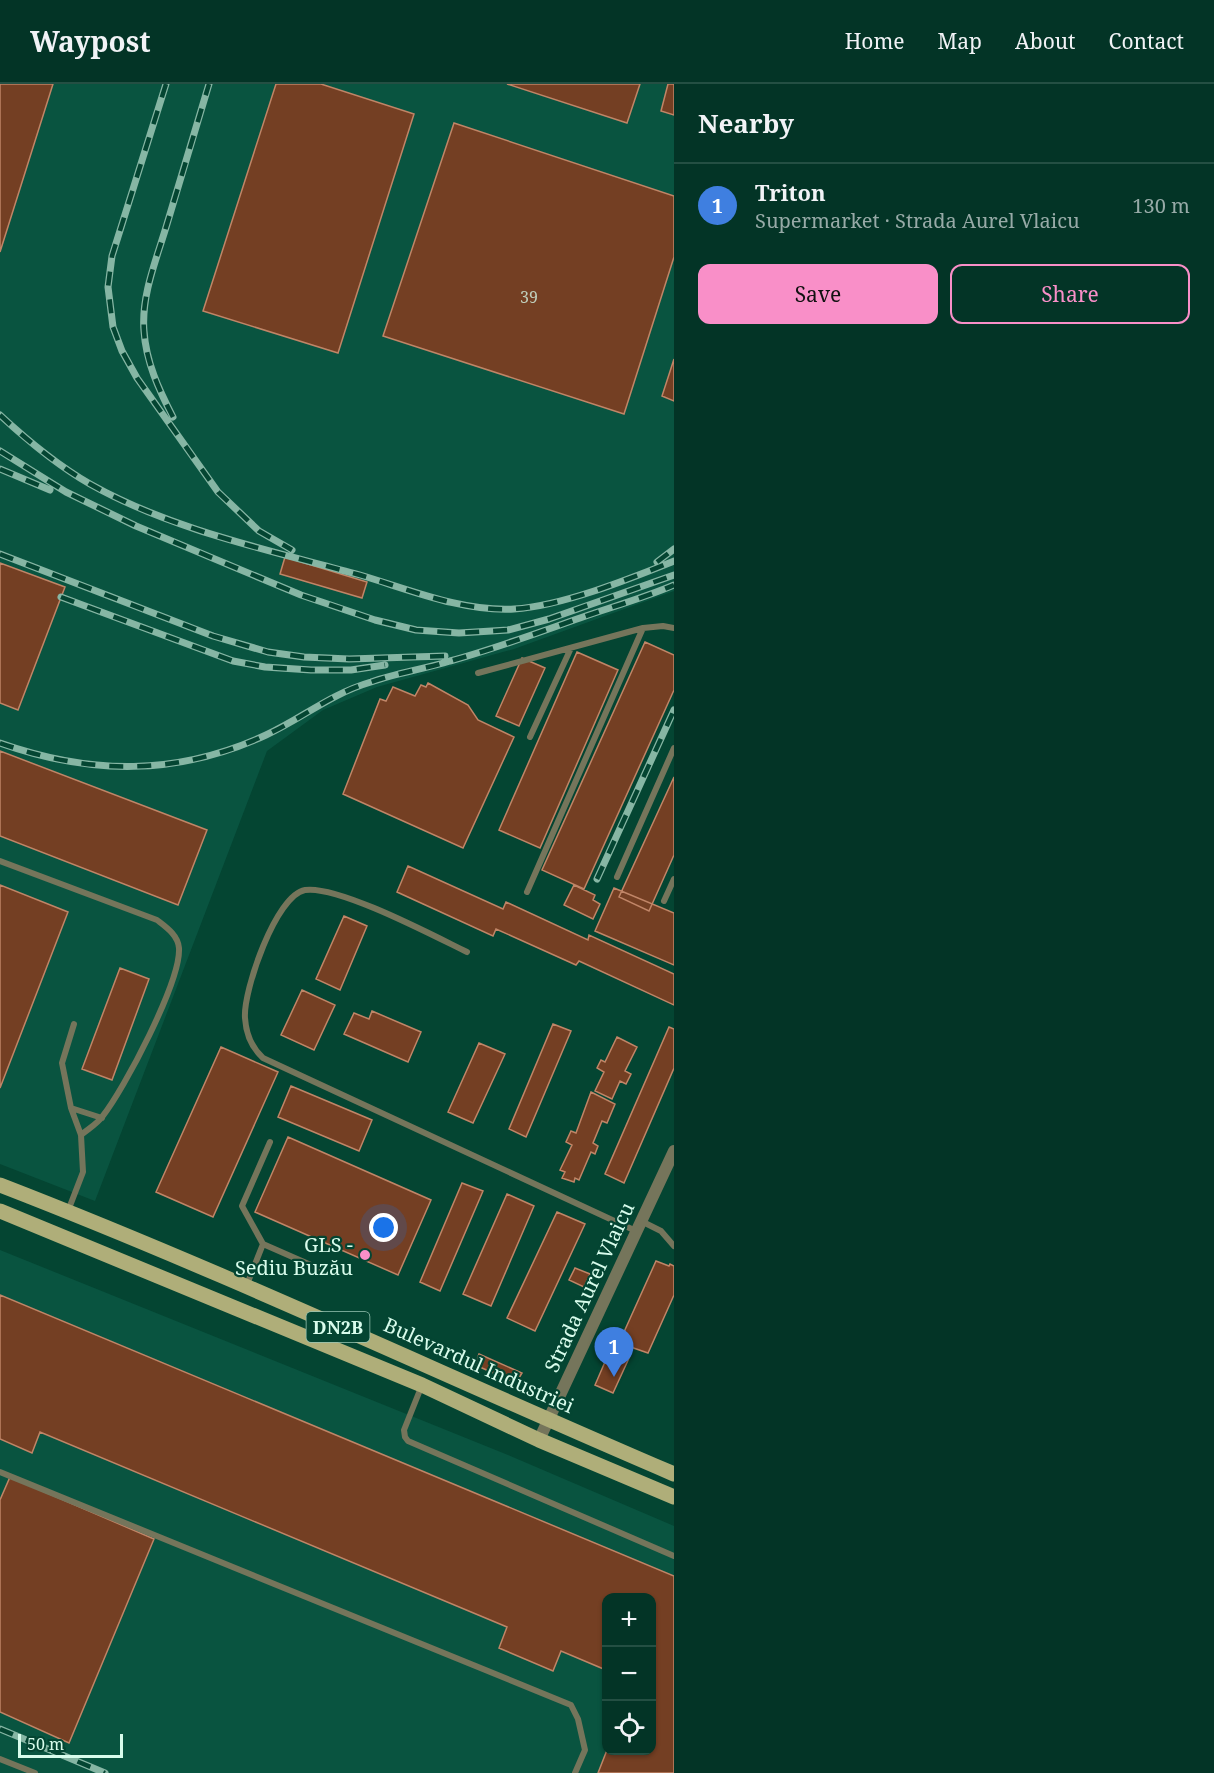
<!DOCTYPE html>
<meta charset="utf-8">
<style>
body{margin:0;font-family:"Noto Serif",serif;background:#0d3c2e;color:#f1f3f6}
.controls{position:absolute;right:18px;bottom:18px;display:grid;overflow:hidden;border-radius:12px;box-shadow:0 2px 4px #0004}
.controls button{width:54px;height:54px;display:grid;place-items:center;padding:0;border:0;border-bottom:2px solid #244f43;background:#033426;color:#f1f3f6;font:30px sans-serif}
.scale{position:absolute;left:18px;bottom:15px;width:105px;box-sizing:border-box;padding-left:6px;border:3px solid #d8fcec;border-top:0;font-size:16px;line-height:21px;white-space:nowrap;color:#d8fcec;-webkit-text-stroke:4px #044532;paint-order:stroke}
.you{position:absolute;left:384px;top:1144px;width:21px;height:21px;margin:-15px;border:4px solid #fff;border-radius:50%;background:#1a73e8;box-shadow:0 0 0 9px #1a73e833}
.badge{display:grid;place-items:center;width:39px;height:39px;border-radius:50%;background:#f98fc8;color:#fff;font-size:20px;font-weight:700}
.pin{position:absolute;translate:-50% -50px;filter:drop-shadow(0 2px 3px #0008)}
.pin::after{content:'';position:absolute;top:32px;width:21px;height:18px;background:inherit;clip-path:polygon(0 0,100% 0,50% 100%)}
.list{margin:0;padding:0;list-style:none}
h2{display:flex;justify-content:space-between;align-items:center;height:78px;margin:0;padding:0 24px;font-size:26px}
h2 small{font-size:20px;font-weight:400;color:#97aaa7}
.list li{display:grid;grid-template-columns:39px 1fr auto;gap:18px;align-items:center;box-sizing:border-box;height:84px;padding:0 24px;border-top:2px solid #244f43}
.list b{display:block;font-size:22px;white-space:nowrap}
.list p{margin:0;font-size:20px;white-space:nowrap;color:#97aaa7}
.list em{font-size:20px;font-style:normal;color:#97aaa7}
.actions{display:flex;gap:12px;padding:18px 24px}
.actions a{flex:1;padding:14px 0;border:2px solid #f98fc8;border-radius:12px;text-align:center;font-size:21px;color:#f98fc8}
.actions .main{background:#f98fc8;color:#111}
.icon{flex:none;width:33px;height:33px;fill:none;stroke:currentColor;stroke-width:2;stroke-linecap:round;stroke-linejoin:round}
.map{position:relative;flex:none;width:674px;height:1689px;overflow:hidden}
header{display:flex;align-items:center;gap:36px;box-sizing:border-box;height:84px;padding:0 30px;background:#033426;border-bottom:2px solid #244f43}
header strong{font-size:28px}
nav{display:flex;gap:33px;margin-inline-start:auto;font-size:21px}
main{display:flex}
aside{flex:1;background:#033426}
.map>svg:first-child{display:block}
.built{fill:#095440;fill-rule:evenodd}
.building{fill:#743f23;stroke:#c08567;stroke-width:1.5}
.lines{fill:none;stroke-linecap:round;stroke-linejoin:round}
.lane{stroke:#75755b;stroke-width:6}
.street{stroke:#75755b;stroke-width:12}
.primary{stroke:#afae79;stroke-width:15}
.rail-casing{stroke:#86b6a4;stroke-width:7}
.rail{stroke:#044532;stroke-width:4.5;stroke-dasharray:14;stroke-linecap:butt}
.poi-dot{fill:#f98fc8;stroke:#044532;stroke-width:2}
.labels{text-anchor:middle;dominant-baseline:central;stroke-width:4.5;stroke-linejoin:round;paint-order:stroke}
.number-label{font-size:16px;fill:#bfcdba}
.shield{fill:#044532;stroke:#98c5b4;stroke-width:1.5}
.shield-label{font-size:18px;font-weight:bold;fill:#d8fcec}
.poi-label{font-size:20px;fill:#d8fcec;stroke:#044532;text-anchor:end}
.street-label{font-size:20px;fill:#d8fcec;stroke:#044532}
</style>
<header>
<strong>Waypost</strong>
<nav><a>Home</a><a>Map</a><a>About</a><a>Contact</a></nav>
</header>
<main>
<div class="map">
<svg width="674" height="1689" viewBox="0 0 674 1689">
<rect width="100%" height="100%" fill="#044532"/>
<path class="built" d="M0,0H674V507L514,565L377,603L323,626L267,667L95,1117L0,1080Z
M0,1166L508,1371L674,1442V1689H0ZM606,1514H652V1666H606Z"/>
<path class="building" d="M0,0H53L0,168Z
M276,0H321L414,30L338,269L203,227Z
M507,0H640L627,39Z
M668,0H674V31L661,27Z
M454,39L674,112V173L624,330L383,252Z
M674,275V317L662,312Z
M285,473L367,498L362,514L280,490Z
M0,479L65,503L18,626L0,619Z
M645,558L674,571V606L584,805L542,786Z
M577,568L618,586L540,764L499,746Z
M522,574L545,584L519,642L496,632Z
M428,599L468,621L478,636L514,653L463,764L343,710L380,615L386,617L393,603L415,612L421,601L426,603Z
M0,667L207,746L178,821L0,752Z
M674,693V771L649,827L619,813Z
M408,782L503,825L506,818L588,856L589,851L674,890V921L579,877L576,881L496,845L493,852L397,808Z
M0,801L68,828L0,1004Z
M574,801L595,811L593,816L600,820L593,835L564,821Z
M614,804L674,829V881L595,847Z
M344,832L367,842L340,906L316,895Z
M120,884L149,895L112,996L82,985Z
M302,906L335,921L314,966L281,951Z
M372,927L421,948L408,978L344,950L354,929L369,935Z
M553,940L571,947L526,1053L509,1045Z
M669,943L674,945V984L624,1099L605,1090Z
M617,953L637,963L625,987L631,990L626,1000L620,997L612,1015L595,1007L604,988L597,984L601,976L605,978Z
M479,959L505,970L473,1039L448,1028Z
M221,963L278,988L213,1133L156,1108Z
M291,1002L372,1036L359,1067L278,1033Z
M591,1008L615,1020L607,1039L602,1037L593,1059L598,1062L595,1070L591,1068L579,1096L575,1094L574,1098L562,1094L565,1088L560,1086L572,1061L566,1058L571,1047L576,1049Z
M288,1053L431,1116L398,1191L255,1128Z
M462,1099L483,1107L440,1207L420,1198Z
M507,1110L534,1122L491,1222L463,1210Z
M557,1128L585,1140L535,1247L507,1234Z
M656,1177L669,1182L670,1180L674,1182V1211L648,1269L619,1259Z
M575,1184L590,1190L584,1203L569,1196Z
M0,1211L674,1492V1689H598L607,1666H652V1514H606V1586L561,1567L553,1587L499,1564L507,1543L40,1348L32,1369L0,1355Z
M611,1264L630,1272L613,1309L595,1301Z
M479,1270L522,1289L519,1294L512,1297L475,1281Z
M10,1393L154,1455L69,1659L0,1628V1416Z"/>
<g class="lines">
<path class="lane" d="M478,589L643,544L663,542L674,544
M530,653L571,564
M0,777L157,836C166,843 178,851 179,864C181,897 124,1006 102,1033C97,1040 88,1045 81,1051
M617,793L674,664
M527,808L643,544
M664,817L674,795
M467,868C434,852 338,801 305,806C276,811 243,907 245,934C246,950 251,963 263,974L636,1147
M71,1024L102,1034
M68,1127L83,1088L81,1051L71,1024L62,979L74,940
M641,1137L661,1147L674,1162
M263,1160L320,1185
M246,1203L263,1160L242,1122L270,1058
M422,1301L404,1346L405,1353L408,1357L674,1472
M0,1388L571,1621L578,1635L585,1666L575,1689
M0,1675L35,1689"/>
<path class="street" d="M539,1356L674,1067"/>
<path class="primary" d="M0,1101C228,1189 449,1294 674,1390
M0,1127L422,1301L539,1356L674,1413"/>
<g class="rail-casing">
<path id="rail" d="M166,0L112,172L108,203L113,243L122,267L137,294L218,408L259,447L292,466
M0,331C28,357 57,381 90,400C172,446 269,466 360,491C408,505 462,528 514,525C562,522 629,495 674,477
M173,333C159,306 146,278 144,247C141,211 157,174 167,140C181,94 195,47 209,0
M0,367L66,408L136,442L301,511L375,536L416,546L459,549L508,546L549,535L674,491
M0,385L50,406
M0,470L213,552L268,568L304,573L349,575L445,572
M657,478L674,465
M61,513L233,577L265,583L311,586H351L385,581
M0,659C91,691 177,692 266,651C303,634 330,610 371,598C397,589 424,585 450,577C494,565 537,549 580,534C611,523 644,514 674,501
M597,795L674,626
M0,1645L105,1689"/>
</g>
<use href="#rail" class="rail"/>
</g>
<circle class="poi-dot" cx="365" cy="1171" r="6"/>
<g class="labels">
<g class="number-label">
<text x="529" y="213">39</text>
</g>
<rect class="shield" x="306.5" y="1228" width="63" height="30" rx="4.5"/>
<g class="shield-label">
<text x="338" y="1243">DN2B</text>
</g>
<g class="poi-label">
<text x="353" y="1160">GLS -<tspan x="353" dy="23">Sediu Buzău</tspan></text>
</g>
<g class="street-label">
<text transform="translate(589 1203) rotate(-65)">Strada Aurel Vlaicu</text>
<text transform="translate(479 1281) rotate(24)">Bulevardul Industriei</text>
</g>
</g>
</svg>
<div class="controls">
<button>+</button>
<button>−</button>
<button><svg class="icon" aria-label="locate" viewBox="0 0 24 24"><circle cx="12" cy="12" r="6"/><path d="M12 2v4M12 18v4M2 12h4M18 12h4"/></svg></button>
</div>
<div class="scale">50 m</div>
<div class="you"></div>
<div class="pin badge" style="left:614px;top:1293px;background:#3f7fe0">1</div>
</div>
<aside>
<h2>Nearby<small></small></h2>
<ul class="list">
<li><span class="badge" style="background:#3f7fe0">1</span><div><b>Triton</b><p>Supermarket · Strada Aurel Vlaicu</p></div><em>130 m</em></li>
</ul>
<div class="actions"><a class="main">Save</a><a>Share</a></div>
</aside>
</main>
